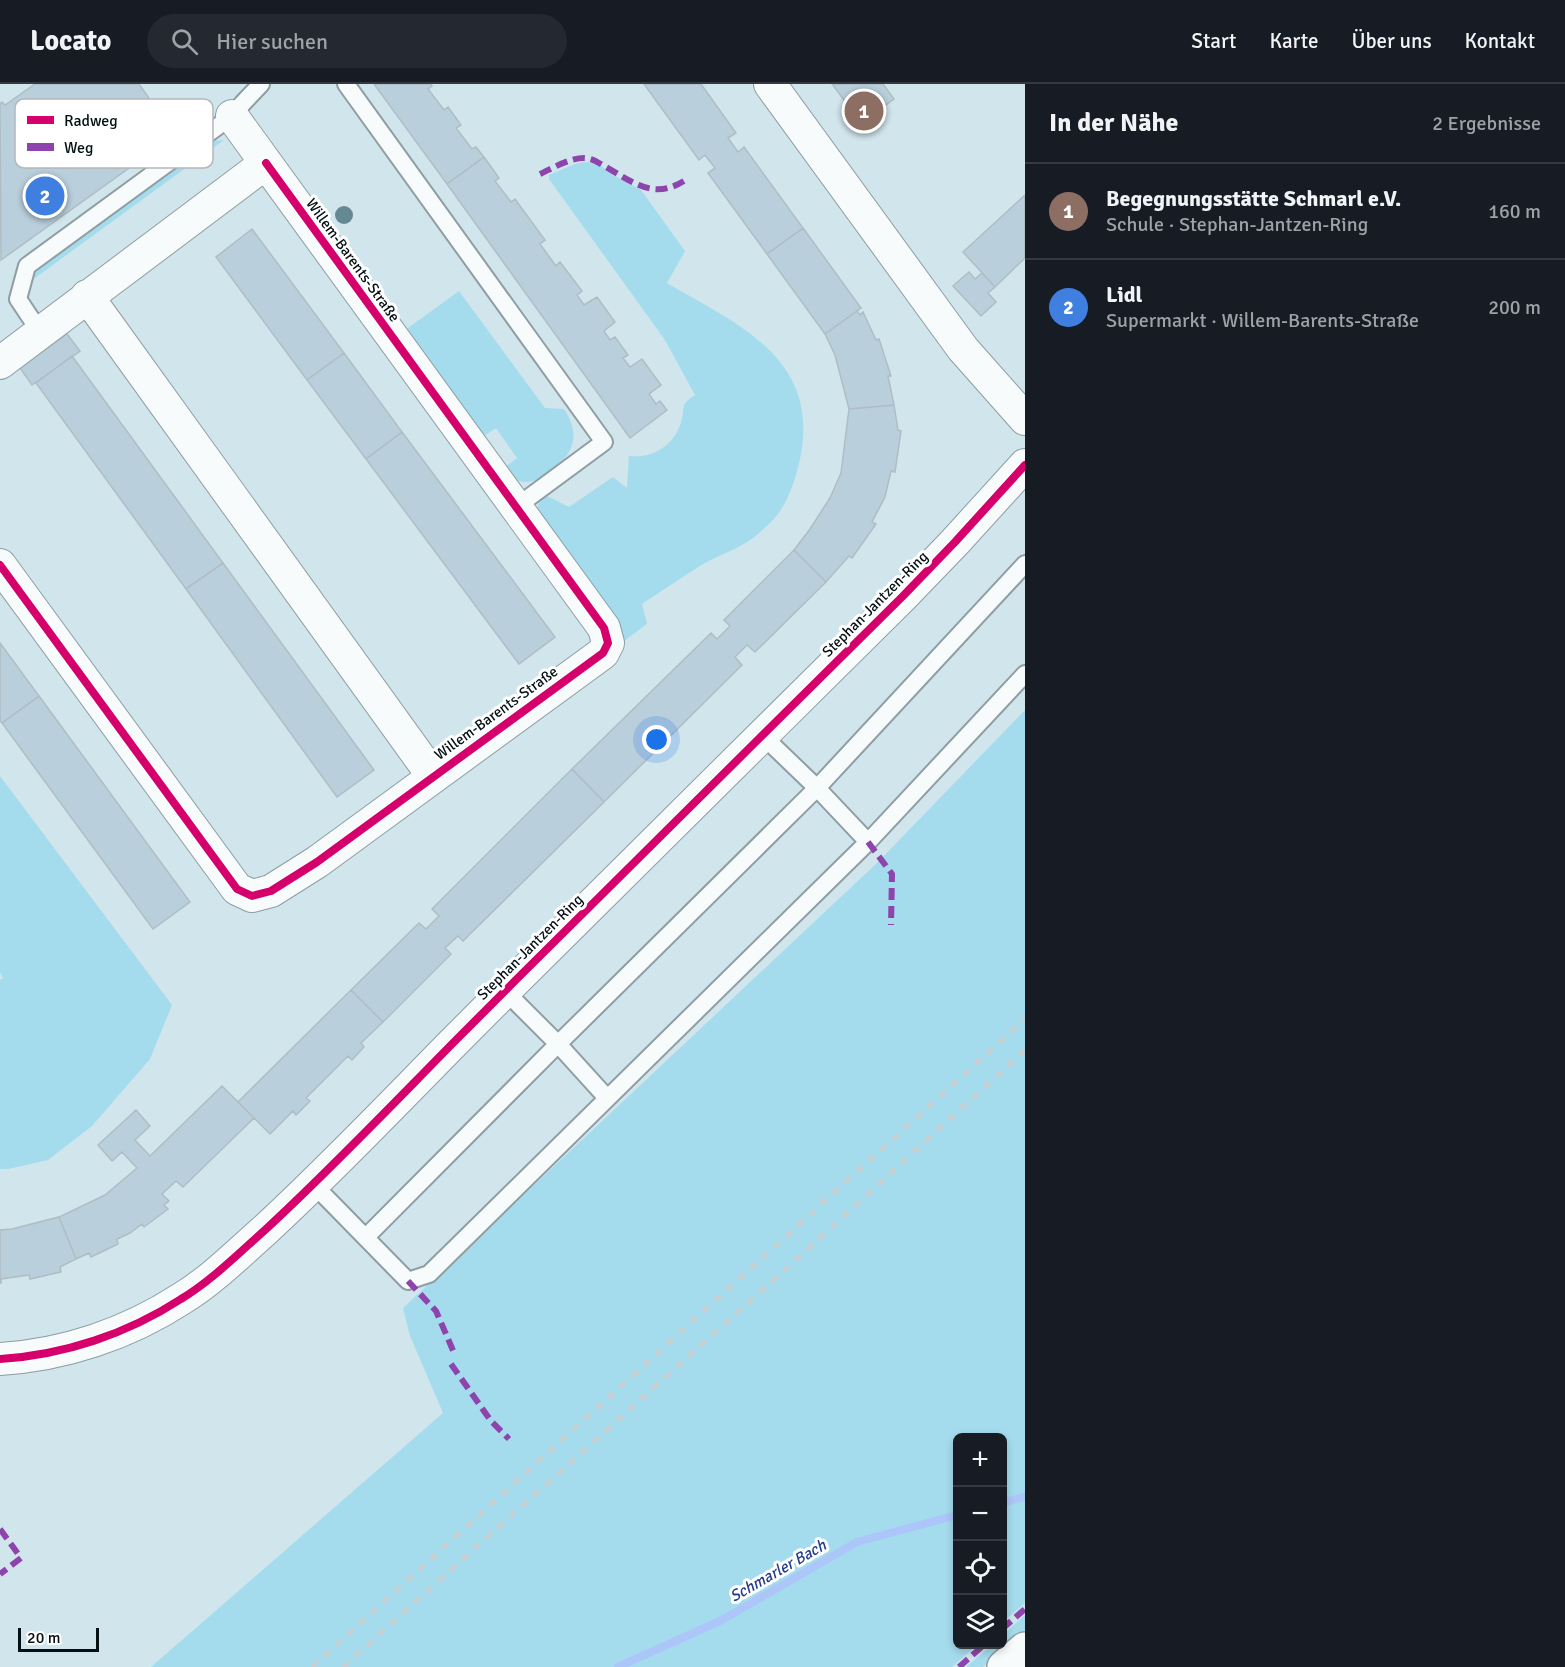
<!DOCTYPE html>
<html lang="de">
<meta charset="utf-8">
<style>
body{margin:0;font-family:Signika,sans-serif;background:#242831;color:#f1f3f6}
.controls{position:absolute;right:18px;bottom:18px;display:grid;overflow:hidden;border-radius:9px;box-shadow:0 3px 9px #0003}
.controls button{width:54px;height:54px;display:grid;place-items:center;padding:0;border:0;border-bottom:2px solid #363941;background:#171b24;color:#f1f3f6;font:30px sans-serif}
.scale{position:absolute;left:18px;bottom:15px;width:81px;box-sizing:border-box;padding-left:6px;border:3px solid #041014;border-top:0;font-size:16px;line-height:21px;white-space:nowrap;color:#041014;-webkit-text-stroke:4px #fff;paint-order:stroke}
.you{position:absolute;left:657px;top:656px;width:21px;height:21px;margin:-15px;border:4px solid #fff;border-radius:50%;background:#1a73e8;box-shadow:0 0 0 9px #1a73e833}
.badge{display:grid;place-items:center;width:39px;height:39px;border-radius:50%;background:#0b8043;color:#fff;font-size:20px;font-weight:700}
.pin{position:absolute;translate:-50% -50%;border:3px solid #fff;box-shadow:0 2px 6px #0006}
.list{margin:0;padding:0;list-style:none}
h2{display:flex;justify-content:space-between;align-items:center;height:78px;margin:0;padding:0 24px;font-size:26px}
h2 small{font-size:20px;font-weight:400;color:#9ea1a6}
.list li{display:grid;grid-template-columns:39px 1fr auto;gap:18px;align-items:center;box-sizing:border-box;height:96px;padding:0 24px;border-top:2px solid #363941}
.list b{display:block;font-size:22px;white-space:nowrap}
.list p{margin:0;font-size:20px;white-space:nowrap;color:#9ea1a6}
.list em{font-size:20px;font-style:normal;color:#9ea1a6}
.icon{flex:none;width:33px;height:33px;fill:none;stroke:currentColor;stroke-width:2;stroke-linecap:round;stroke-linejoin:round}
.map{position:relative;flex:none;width:1025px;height:1583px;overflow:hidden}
header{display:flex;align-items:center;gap:36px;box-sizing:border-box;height:84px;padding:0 30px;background:#171b24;border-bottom:2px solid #363941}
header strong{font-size:28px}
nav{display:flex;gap:33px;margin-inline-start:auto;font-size:21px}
.search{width:420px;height:54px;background:#242831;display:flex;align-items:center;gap:15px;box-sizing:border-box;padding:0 21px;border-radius:33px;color:#9ea1a6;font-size:22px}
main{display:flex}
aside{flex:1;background:#171b24}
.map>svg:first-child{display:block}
.green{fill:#a4dcee}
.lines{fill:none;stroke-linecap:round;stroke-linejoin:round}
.stream{stroke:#acc6f9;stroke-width:8}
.building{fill:#b9cfdc;stroke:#afbdc4;stroke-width:1.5}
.service-casing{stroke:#8e9ea2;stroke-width:20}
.minor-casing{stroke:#8e9ea2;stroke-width:34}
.trunk-casing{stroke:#8e9ea2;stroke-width:36}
.service{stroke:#f8fbfc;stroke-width:16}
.minor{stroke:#f8fbfc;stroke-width:32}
.trunk{stroke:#f8fbfc;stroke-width:33}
.rail{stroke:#c8cfd1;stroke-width:4.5;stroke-dasharray:8 8;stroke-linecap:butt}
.quiet{stroke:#8e44ad;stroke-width:6;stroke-dasharray:12 6;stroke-linecap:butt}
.cycleway-casing{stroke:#fff;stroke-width:11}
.cycleway{stroke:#d6006c;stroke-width:8}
.tree{fill:#658993}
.labels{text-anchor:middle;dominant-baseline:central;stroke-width:6;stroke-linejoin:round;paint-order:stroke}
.street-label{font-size:15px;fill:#041014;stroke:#fff}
.water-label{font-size:16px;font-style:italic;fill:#233c8b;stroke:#fff}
.key{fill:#fff;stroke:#b4b7b8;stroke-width:1.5}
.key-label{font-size:16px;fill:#041014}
</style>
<header>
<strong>Locato</strong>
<div class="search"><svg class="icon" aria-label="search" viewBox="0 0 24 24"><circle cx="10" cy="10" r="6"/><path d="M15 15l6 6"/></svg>Hier suchen</div>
<nav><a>Start</a><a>Karte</a><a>Über uns</a><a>Kontakt</a></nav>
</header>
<main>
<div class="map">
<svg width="1025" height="1583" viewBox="0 0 1025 1583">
<rect width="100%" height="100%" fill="#d1e5ec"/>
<path class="green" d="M224,56L35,194L31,189L212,57Z
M585,78L592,79L601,82L615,92L641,106L685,167L667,199C739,241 821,275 800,375C795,397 788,420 772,437C763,446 752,456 740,462C728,469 715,473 703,480C682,493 662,507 642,520L647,540L620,560L535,431L538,421L545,411L569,423L613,393L627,404L629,372C654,375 676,360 682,335C683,331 683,325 684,321C686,317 692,313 695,311L665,256L549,95V91L575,80Z
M459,207L545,324L564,325C582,352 573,372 548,389C542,393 532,399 526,398C516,398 507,392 500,387L517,374L496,344L478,356L401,249Z
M1025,626V1519L1003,1538L1002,1354H957V1560L977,1561L952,1583H151L443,1329L410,1252L403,1224L878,778Z
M0,692L172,921L150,975L92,1042L48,1076L8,1085H0V896L3,894L0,889Z
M1025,1531V1546L983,1583H966L992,1561L1002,1560L1003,1551Z"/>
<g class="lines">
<path class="stream" d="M1002,1419L1024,1413L1025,1414
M618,1583L722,1536L857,1458L957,1431"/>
</g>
<path class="building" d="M35,0H139L175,51L1,176L0,20L2,18L5,21Z
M374,0H431L432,2L428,5L444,26L448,23L461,41L456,44L472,65L476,63L484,73L447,100Z
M644,0H701L736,49L728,54L738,68L744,63L803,144L767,170L708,89L715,84L705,71L699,76Z
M832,0H883L894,15L861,39Z
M484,73L499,94L495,97L511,118L515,115L545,156L540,160L556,182L560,178L582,207L577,211L584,221L597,213L615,238L604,247L610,256L615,253L628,271L623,274L630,283L642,275L661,301L649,310L656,320L660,317L667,326L630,354L447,100Z
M1025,111V174L995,203L963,168Z
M803,144L861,224L825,250L767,170Z
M252,145L344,269L307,296L216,173Z
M969,188L975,195L982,189L995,203L988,209L996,218L981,232L953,202Z
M857,227L860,231L863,228L876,256L879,255L891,292H888L894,321L849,325L835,271L825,250Z
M67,250L80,267L32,301L20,284Z
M344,269L402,348L366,375L307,296Z
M72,272L223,479L186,505L36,299Z
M894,321L898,346L901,347L895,388L891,387L885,413L872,438L876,440L852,474L849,472L826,498L794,466L810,445L830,414L841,389L849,325Z
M402,348L555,553L519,580L366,375Z
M794,466L826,498L755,568L747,561L735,573L742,581L604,718L572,685L711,549L717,555L730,542L724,536Z
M223,479L374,686L337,713L186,505Z
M0,559L39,612L2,639L0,637Z
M39,612L190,818L153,845L2,639Z
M572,685L604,718L463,857L458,852L445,864L451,870L383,938L351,906L419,839L426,845L439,832L432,825Z
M351,906L383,938L361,959L364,963L352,976L348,972L306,1014L310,1017L296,1031L293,1027L270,1050L238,1018Z
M222,1002L254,1034L183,1103L176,1097L162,1110L169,1117L164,1121L168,1125L144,1143L142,1140L130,1149L117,1155L118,1160L91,1173L89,1169L76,1175L59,1133L105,1111L137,1084L122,1068L112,1077L98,1061L136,1026L150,1042L135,1056L150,1072Z
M59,1133L76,1175L60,1183L61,1188L30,1195L29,1191L1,1195V1199H0V1146L12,1145Z"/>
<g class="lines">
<g class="service-casing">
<path id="service" d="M346,0L604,358L516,423
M40,248L18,215L27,182L232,32L243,19L261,0
M763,652L817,704L868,758
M505,907L558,960L607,1014
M313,1100L408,1197L429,1190L868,758L1025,590
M366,1153L558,960L817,704L1025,480"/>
</g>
<g class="minor-casing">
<path id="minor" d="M770,0L963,265L1025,335
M87,212L433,692
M0,279L266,79L232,32
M0,481L237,805L252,812L271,807L317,778L603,569L608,559L604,544L266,79
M0,1275C64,1271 127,1250 181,1215C211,1197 239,1169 265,1146C330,1086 391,1022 453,959C602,809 753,661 903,512L955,458L1025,381"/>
</g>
<g class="trunk-casing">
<path id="trunk" d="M1004,1583L1025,1565"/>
</g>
<use href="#service" class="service"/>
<use href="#minor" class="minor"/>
<use href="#trunk" class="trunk"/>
<path class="rail" d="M312,1583L1025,935
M343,1583L800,1172L1025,966"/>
<path class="quiet" d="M540,90C553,84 569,74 584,74C592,74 599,79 606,83C634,99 655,117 687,95
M868,758L892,790L891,841
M408,1197L436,1227L455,1271
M451,1280L491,1337L509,1355
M0,1445L21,1474L0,1490
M1002,1545L1025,1525
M959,1583L985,1560"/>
<g class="cycleway-casing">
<path id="cycleway" d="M0,481L237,805L252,812L271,807L317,778L603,569L608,559L604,544L266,79
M0,1275C64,1271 127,1250 181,1215C211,1197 239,1169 265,1146C330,1086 391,1022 453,959C602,809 753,661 903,512L955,458L1025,381"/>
</g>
<use href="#cycleway" class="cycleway"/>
</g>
<circle class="tree" cx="344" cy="131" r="9"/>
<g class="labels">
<g class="street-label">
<text transform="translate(353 176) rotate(54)">Willem-Barents-Straße</text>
<text transform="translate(875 520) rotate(-45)">Stephan-Jantzen-Ring</text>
<text transform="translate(496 629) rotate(-36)">Willem-Barents-Straße</text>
<text transform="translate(530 863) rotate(-45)">Stephan-Jantzen-Ring</text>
</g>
<g class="water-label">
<text transform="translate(778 1487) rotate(-30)">Schmarler Bach</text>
</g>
</g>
<rect x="15" y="15" width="198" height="69" rx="9" class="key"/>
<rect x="27" y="32" width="27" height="8" fill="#d6006c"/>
<rect x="27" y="59" width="27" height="8" fill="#8e44ad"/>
<g class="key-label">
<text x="64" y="42">Radweg</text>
<text x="64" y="69">Weg</text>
</g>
</svg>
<div class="controls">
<button>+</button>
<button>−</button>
<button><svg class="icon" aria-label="locate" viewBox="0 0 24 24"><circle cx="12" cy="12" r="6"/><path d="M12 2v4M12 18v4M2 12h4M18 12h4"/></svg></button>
<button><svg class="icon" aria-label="layers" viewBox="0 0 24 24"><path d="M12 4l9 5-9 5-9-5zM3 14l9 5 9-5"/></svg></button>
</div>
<div class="scale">20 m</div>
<div class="you"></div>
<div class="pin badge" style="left:864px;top:27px;background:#8d6e63">1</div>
<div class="pin badge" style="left:45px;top:112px;background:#3f7fe0">2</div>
</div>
<aside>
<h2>In der Nähe<small>2 Ergebnisse</small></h2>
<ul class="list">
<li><span class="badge" style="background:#8d6e63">1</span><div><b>Begegnungsstätte Schmarl e.V.</b><p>Schule · Stephan-Jantzen-Ring</p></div><em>160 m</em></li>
<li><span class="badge" style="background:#3f7fe0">2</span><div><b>Lidl</b><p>Supermarkt · Willem-Barents-Straße</p></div><em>200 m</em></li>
</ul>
</aside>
</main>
